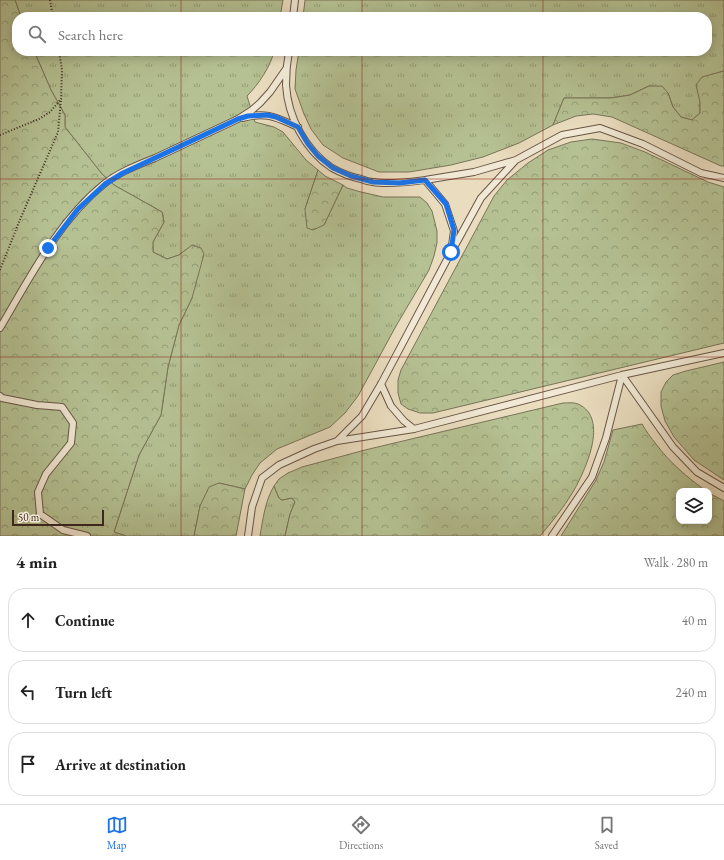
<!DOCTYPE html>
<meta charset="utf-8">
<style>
body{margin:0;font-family:"EB Garamond",serif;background:#f2f2f2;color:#222}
.controls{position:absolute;right:12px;bottom:12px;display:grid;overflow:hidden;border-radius:8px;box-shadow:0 2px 10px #0003}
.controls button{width:36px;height:36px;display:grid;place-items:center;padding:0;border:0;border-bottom:1px solid #e0e0e0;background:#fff;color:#222;font:20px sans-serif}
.scale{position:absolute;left:12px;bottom:10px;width:92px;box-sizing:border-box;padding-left:4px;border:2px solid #3d281e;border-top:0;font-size:11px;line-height:14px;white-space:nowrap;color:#3d281e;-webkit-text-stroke:3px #f1e9d5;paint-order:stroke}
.stop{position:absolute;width:12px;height:12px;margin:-9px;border:3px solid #1a73e8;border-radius:50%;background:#fff}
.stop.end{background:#1a73e8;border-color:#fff;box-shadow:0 1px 4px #0008}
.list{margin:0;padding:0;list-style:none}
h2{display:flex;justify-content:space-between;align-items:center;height:52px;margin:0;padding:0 16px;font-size:17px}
h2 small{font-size:13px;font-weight:400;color:#767676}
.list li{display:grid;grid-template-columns:26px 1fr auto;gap:12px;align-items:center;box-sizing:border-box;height:64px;margin:0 8px 8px;padding:0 8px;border:1px solid #e0e0e0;border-radius:16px}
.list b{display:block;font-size:15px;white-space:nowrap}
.list em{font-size:13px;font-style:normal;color:#767676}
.icon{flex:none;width:22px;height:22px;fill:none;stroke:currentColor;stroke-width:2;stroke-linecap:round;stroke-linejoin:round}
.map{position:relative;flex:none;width:724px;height:536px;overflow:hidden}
.search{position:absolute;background:#fff;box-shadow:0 2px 10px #0003;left:12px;right:12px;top:12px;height:44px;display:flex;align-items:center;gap:10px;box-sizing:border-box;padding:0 14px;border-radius:16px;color:#767676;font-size:15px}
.sheet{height:268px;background:#fff}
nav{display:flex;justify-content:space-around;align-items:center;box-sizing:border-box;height:56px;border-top:1px solid #e0e0e0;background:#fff;font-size:11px;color:#767676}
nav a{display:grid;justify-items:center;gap:2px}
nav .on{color:#1a73e8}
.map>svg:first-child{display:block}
.grass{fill:url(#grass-tufts);stroke:#797458}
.forest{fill:url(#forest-crowns);stroke:#797458}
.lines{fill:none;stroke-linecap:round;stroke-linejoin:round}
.service-casing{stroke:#685546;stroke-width:8}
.path{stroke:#3d281e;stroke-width:2;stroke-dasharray:1 2;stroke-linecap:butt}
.service{stroke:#f1e9d5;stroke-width:6}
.route{stroke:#1a73e8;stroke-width:5}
.grid{fill:none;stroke:#8f2418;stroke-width:1;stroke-opacity:0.55}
</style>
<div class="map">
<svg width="724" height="536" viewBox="0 0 724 536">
<defs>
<pattern id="grass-tufts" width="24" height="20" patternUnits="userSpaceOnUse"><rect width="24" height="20" fill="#b5c193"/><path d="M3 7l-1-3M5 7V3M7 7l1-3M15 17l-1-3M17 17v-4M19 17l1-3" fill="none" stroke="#949d77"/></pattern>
<pattern id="forest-crowns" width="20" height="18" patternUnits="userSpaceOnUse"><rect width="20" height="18" fill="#b5c193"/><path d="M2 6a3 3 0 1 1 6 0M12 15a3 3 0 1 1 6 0" fill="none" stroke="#949d77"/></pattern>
</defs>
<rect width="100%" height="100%" fill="#eaddbf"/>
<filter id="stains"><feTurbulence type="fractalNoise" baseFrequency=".005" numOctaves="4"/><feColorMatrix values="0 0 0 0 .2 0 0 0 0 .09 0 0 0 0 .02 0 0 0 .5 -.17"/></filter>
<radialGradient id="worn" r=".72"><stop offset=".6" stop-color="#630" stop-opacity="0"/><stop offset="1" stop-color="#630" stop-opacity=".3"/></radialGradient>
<path class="grass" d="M15,0H283L280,17H21Z
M305,0H724V71L720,72L700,102V113L692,120L681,117L673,107L668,93L649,86L630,95L611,98H564L553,125L519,143L483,157L451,165L409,172H379L343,158L323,145L311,129L304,114L295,89L296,70L299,51H707V17H303Z
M34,51H274C271,66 258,85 247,96L255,122L274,127L283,132L306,160L318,170L305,209L324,225L343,185L347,188L361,192L383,197H420L427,203L432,211L437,231V243L434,256L429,270L396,326L358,396L345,413L330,427L277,449L260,463L252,475L245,489L219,483L200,506L194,536H126L114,532L139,455L161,415L168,367L179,325L192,298L193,245L179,255L167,259L153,252V242L164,222L162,212L114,185L102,174L65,127V115L51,90Z
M274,486L279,498L282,500L292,498L295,502L290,514L285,536H260C263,519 265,501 274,486Z"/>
<path class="forest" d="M0,0H15L21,17H17V51H34L51,90L65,115V127L102,174L114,185L162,212L164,222L153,242V252L167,259L179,255L192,245L201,248L204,254L192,298L179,325L168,367L161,415L139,455L114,532L126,536H0Z
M724,71V166H721L612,117L593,114L576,116L553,125L564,98H611L630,95L649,86H662L668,93L673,107L681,117L692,120L700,113V102L696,85L702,77L720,72Z
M592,139L621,143L645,152L708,182L724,187V343L433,413H420L408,409L401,404L398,393V380L401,370L494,196L507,180L528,163L548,150L571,142Z
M318,170L325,176L343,185L324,225L313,230L307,228L305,209Z
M724,362V480L694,460L674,437L665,421L661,406V392L666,382L673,375L686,371Z
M563,403C567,403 574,402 578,404C610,418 585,471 573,492C564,507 552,522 540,536H285L290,514L295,502L292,498L282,500L279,498L274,486L279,479L288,473L302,467L365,450Z
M642,424C646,431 651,438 656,444C670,463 687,477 706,491H679V521H709V493L724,501V536H561L596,480L604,462L613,430Z
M219,483L245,489L236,536H194L200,506L209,487Z"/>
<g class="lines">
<g class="service-casing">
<path id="service" d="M293,17L295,0
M243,118C266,111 277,118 298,127
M425,180L474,172L516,160L562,135L600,128L643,144L701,173L724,178
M453,249L481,198L515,161
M0,328C29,279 59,220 104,184C119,172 138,165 155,158C183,145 210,132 238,119L252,110L260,103L270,92L286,69
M622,375L673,447L697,472L724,488
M381,384L391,406L404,421L414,429
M0,396L2,398L37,405L62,407L73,423L71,443L46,474L38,492L40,514L63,530L87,536
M337,441L414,429L622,375L724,353
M248,536L252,507L262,478L279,465L314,449L337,441L362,416L381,384L451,252L454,231L445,204L425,180C409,182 388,185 373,182C369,182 364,180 361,179C351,177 341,173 332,168C305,150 288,117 286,85C286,73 287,62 289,51
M552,536L592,477L606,438L622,375"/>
</g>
<path class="path" d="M50,0L53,17
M0,135L39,119L50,112L61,99L62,70L59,51
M0,270L19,222L58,132L61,99"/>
<use href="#service" class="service"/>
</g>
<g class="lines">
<path class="route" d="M48,248L78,209L105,184L123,173L238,119L248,116L267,115L276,117L298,127L308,144L318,156L333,168L351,176L373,182L399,183L425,180L446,204L454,230L451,252"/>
</g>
<path class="grid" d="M181,0V17M362,0V17M543,0V17M181,51V536M362,51V536M543,51V536M0,179H724M0,357H724"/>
<rect width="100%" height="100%" filter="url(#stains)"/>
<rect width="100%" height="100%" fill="url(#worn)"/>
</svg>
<div class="controls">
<button><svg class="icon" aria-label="layers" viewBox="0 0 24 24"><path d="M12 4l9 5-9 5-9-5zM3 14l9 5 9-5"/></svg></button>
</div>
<div class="scale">50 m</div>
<div class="stop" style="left:451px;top:252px"></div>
<div class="stop end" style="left:48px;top:248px"></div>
<div class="search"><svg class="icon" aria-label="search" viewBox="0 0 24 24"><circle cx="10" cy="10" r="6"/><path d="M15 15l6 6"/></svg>Search here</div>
</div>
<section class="sheet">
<h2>4 min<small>Walk · 280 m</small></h2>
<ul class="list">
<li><svg class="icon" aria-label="ahead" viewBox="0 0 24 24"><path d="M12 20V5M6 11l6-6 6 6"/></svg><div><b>Continue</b></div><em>40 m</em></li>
<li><svg class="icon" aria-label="left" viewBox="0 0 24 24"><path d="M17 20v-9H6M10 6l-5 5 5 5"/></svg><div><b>Turn left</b></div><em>240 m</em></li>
<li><svg class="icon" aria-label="arrive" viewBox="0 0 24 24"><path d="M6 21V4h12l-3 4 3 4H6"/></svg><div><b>Arrive at destination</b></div></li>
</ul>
</section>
<nav>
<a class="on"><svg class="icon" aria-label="map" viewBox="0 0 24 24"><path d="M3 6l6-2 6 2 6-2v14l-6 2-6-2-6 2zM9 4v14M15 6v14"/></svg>Map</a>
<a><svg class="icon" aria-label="directions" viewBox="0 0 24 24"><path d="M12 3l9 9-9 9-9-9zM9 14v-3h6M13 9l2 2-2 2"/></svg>Directions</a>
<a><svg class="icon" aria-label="saved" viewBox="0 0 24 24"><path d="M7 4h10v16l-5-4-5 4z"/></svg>Saved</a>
</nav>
